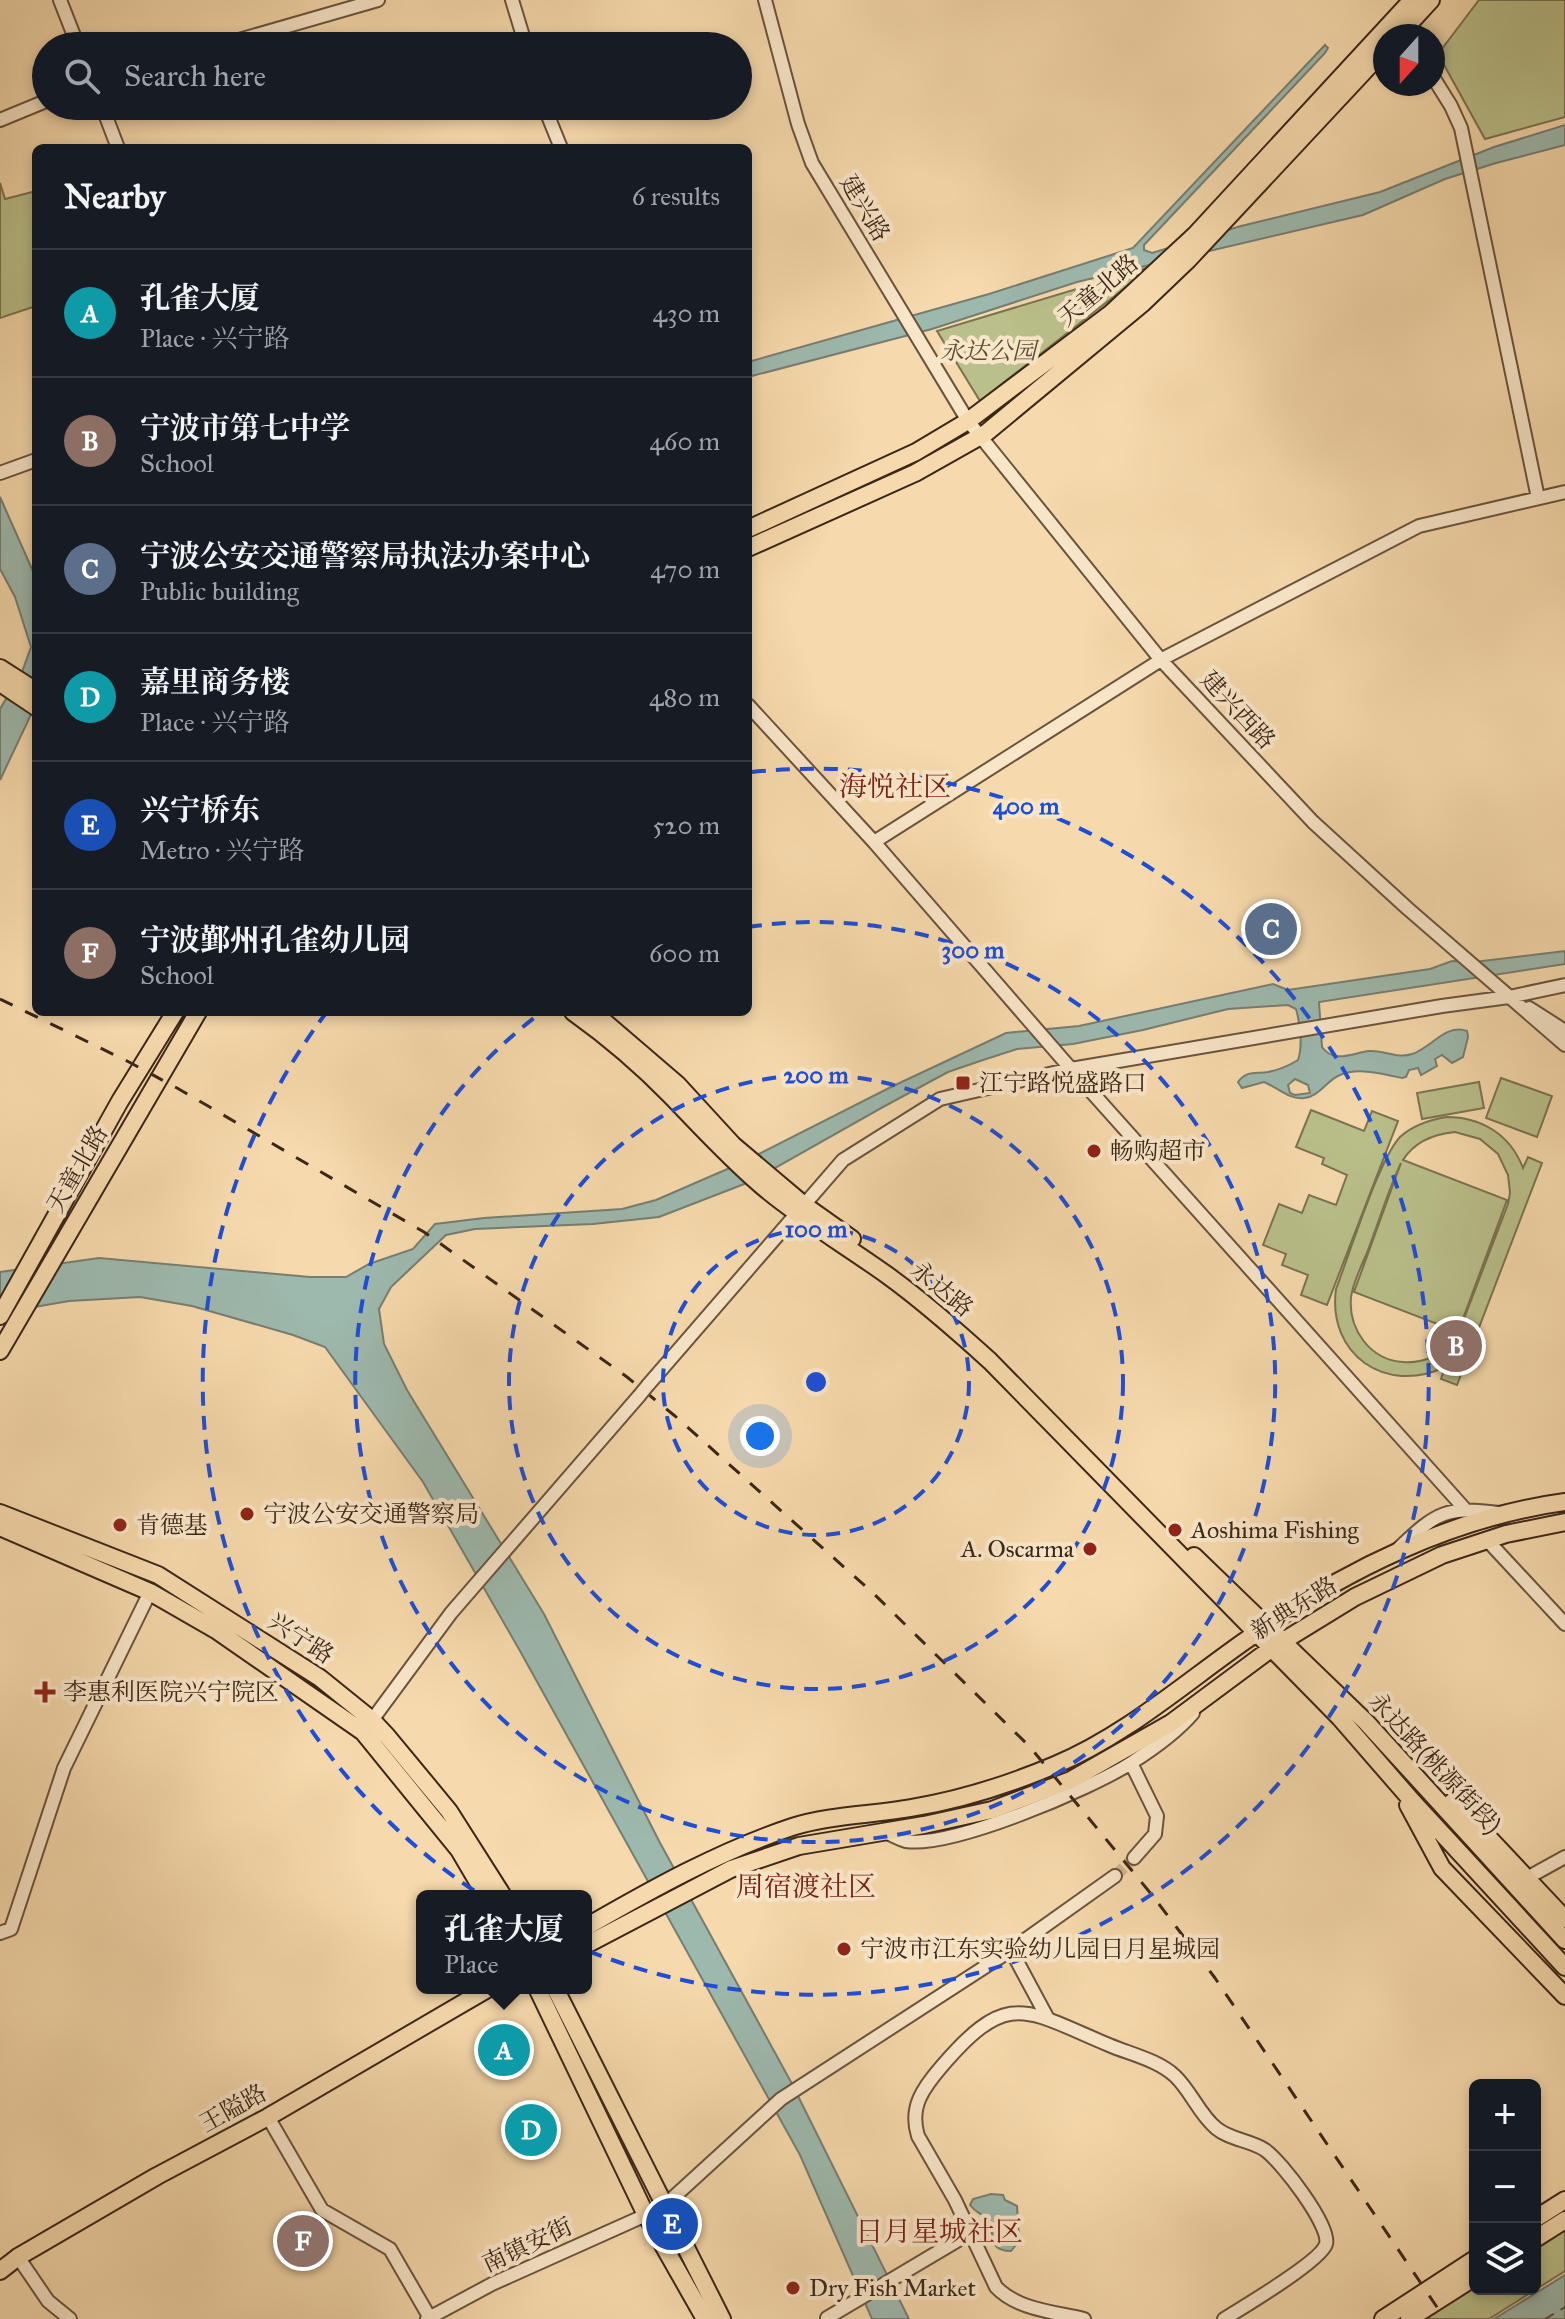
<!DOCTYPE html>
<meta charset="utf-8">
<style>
body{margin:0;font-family:"IM FELL Great Primer","Noto Serif SC",serif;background:#20242c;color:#f1f3f6}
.controls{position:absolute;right:24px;bottom:24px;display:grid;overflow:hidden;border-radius:12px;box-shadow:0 4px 12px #0003}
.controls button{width:72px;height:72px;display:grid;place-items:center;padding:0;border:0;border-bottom:2px solid #363941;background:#171b24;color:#f1f3f6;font:40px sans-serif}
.compass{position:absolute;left:1373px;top:24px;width:72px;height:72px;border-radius:50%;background:#171b24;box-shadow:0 4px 12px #0003;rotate:201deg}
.you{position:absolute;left:760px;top:1436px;width:28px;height:28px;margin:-20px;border:6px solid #fff;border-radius:50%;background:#1a73e8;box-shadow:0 0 0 12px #1a73e833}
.badge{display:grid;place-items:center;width:52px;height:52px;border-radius:50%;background:#0b8043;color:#fff;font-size:26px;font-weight:700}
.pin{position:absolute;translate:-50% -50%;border:4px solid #fff;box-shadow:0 2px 8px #0006}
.popup{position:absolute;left:416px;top:1890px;width:176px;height:104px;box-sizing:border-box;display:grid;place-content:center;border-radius:12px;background:#171b24;filter:drop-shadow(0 2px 6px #0005);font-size:26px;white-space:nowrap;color:#9ea1a6}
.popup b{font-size:30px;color:#f1f3f6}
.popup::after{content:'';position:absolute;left:50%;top:100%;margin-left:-16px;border:16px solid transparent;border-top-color:#171b24}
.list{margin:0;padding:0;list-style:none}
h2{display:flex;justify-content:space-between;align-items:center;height:104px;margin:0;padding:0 32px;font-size:34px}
h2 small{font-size:26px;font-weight:400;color:#9ea1a6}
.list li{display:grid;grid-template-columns:52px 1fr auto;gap:24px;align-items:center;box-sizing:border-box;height:128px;padding:0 32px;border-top:2px solid #363941}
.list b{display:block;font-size:30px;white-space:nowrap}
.list p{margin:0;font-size:26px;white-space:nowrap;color:#9ea1a6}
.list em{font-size:26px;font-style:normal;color:#9ea1a6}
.icon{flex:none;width:44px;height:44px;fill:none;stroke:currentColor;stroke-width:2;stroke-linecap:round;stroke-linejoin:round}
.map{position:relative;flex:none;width:1565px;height:2319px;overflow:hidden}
.search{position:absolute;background:#171b24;box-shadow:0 4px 12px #0003;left:32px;top:32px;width:720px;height:88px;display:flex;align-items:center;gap:20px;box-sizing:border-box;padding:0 28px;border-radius:44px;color:#9ea1a6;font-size:30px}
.panel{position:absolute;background:#171b24;box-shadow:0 4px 12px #0003;left:32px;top:144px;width:720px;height:872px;border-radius:12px}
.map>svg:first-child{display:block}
.green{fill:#bac08b;stroke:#7a7352;stroke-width:2;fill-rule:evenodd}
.water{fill:#9db9ae;stroke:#767e72;stroke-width:2;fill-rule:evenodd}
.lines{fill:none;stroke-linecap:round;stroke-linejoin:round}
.ferry{stroke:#544b3e;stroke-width:2;stroke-dasharray:10 8;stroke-linecap:butt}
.minor-tunnel{stroke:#d1b58e;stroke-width:12;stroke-dasharray:12 6;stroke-linecap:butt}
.minor-casing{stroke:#6a533d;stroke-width:16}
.major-casing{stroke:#3b2618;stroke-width:20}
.minor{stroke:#f9e6c9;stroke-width:12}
.major{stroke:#f6d9ac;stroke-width:16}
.rail{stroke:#3b2618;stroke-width:3;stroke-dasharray:14 14;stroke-linecap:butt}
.minor-bridge-casing{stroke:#6a533d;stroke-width:16;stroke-linecap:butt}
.minor-bridge{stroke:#f9e6c9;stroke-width:12}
.ring{fill:none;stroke:#1d4ed8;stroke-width:4;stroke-dasharray:14 10}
.poi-dot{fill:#8f2418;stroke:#f9e6c9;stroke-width:3}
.labels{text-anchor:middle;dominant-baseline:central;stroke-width:8;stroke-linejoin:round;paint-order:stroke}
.street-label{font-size:24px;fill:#3b2618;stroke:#f9e6c9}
.park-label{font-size:24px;font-style:italic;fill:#5b4c35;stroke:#f9e6c9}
.poi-label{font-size:24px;fill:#3b2618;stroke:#f9e6c9;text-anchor:start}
.quarter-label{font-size:28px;fill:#7a1f14;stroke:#f9e6c9}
.centre{fill:#1d4ed8;stroke:#f9e6c9;stroke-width:4}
.ring-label{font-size:24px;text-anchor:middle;font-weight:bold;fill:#1d4ed8;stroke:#f9e6c9;stroke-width:8;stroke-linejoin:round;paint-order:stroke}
</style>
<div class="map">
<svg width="1565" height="2319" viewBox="0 0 1565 2319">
<rect width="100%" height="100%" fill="#f6d9ac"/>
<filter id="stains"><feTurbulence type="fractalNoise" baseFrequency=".0025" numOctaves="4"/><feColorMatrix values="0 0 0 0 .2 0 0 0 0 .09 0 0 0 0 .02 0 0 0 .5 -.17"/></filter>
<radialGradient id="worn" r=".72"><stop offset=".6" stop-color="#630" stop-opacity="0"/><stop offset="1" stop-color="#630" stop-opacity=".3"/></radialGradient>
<path class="green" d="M1479,0H1565V117L1485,139L1438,54Z
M0,183L5,199L36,191V306L0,318Z
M1153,266L980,401L937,331Z
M1501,1078L1552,1096L1537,1137L1486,1118Z
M1479,1082L1484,1108L1422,1119L1417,1093Z
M1311,1110L1364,1131L1372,1111L1398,1121L1327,1305L1301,1295L1308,1275L1282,1265L1286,1254L1263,1245L1279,1204L1302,1213L1309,1195L1336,1205L1347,1175L1322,1164L1324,1158L1296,1147Z
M1446,1117C1481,1117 1510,1134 1523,1168L1528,1157L1542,1163L1457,1385L1441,1379L1445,1367C1386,1395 1327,1355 1336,1289C1349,1256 1379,1159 1400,1137C1413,1125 1429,1120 1446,1117ZM1455,1132L1480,1139L1498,1154L1508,1175L1510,1193L1508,1204L1457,1337C1444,1353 1425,1364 1403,1362C1370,1360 1348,1329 1351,1297C1353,1282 1362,1265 1368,1250C1379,1221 1388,1191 1401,1163L1354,1292L1458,1332L1507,1200L1403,1160C1415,1141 1434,1134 1455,1132Z
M1565,2227V2271L1489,2319H1423L1475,2285V2289H1535V2246Z"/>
<path class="water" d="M1325,45L1328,48L1325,53L1144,245V250L1152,253L1241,226L1380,192L1494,147L1565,125V145L1496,163L1445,179L1363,215L1077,282L932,329L748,377V362L989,294L1133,248Z
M0,497L36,578V704L0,780V709L22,672L31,647L15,597L0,569Z
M1565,951V964L1319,1002L1322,1047C1334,1064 1353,1053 1369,1051C1384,1050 1397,1059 1412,1054C1431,1048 1446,1023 1467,1031L1468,1037L1463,1057L1452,1063L1442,1055L1435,1059L1437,1066L1421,1075L1418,1068L1409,1070L1406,1077L1402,1078C1385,1074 1357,1067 1340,1075C1327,1080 1319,1097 1304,1098C1289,1100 1277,1087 1264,1082L1242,1088L1238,1082C1247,1070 1255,1074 1268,1072C1278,1070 1290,1065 1298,1060C1303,1045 1300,1023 1296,1009L1288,1005L1228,1009L1143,1030L1073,1044L1017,1049L980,1061L948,1072L883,1107L752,1181L659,1217L593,1224L475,1229L446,1235L391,1287L379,1309L384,1344L407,1390L544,1614L659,1841L791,2082L909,2319H872L800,2155L520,1651L423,1482L325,1347L293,1335L192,1306L140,1297L69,1301L0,1313V1272L99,1258L310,1277H346L369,1264L413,1249L435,1224L484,1218L622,1209L656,1200L739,1164L891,1087L1006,1033L1079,1026L1273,984L1288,990L1430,969L1452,961L1474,962ZM1295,1079L1308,1085L1310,1093L1295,1095L1290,1093L1288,1085Z
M991,2194L1003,2195L1005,2200L1017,2206L1019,2241L1011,2251C984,2251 998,2230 986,2218C980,2213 975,2212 970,2205L973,2199Z
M1565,2275V2319H1494Z"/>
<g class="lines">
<path class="ferry" d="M1545,2319L1565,2307"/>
<path class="minor-tunnel" d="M1115,1876L1134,1858"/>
<g class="minor-casing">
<path id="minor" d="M60,0L78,46
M512,0L526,46
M765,0L798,124L812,163L968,421L1161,660L1313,822L1407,908L1565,1045
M218,46L378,0
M1433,77L1451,106L1461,128L1538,498
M102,106L118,148
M544,106L561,148
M0,120L46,101
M0,473L36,460
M748,705L874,842L1071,1069L1464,1508
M874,842L1164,658L1419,526L1565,492
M1529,1008L1565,1031
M648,1385L843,1160L940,1099L1071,1069L1442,1006L1509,997L1565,985
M1487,1540L1565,1624
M1399,1548C1437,1512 1446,1506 1499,1513
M367,1727L451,1613L639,1396
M1131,1763L1157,1816L1155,1834L1134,1858
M883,1831C890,1834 899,1839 906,1841C952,1848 1090,1789 1131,1763C1153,1749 1176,1733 1193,1713
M1527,1878L1565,1857
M0,1933L11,1929L64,1768L150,1592
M1011,1950L1047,2017
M268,2117L322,2210L390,2249L430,2318
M664,2206L781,2099L1011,1950L1115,1876
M18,2257L48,2301L70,2319
M827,2318L970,2233
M427,2319L492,2284L646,2215
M1084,2319C1055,2312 1018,2310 996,2287L955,2200L918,2136C909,2107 923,2088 942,2066C1009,1988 1025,2010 1109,2045C1130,2054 1158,2060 1175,2076C1191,2091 1199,2114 1216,2128C1230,2140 1250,2140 1265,2150C1281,2161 1331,2226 1326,2244C1322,2260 1242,2308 1224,2319"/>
</g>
<g class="major-casing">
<path id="major" d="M1398,36L1431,0
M748,529L916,452L968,421L1110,314L1196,234L1412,0
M748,548L915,473L986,433L1143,303L1188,260L1385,49
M0,668L36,691
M0,683L36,707
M573,1012C608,1037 641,1065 671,1096C701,1127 729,1158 762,1186C801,1219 845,1245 887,1275C923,1301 957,1331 990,1361L1340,1718L1413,1802L1565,1967
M593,1012L677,1084L733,1145L804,1205L852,1239
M0,1316L120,1101L175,1012
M0,1351L198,1012
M0,1513L158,1575L320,1678L372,1720L387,1736L449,1811L503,1896
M0,1527L150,1592L216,1630L363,1732L459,1850L486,1896
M1194,1556L1366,1722L1565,1940
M1452,1802L1473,1821L1565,1919
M1408,1805L1442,1868L1565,1996
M586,1927C652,1889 720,1851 792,1827C830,1815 872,1815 911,1808C960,1800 1010,1784 1055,1765C1127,1735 1188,1680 1252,1636C1343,1571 1453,1517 1565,1502
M586,1945L731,1869L799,1846L924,1825L992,1810L1071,1780L1171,1723L1272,1648L1355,1597L1442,1555L1506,1534L1565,1522
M537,1988L646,2215L705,2319
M555,1988L722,2319
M1535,2219L1565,2200
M1535,2239L1565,2220
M0,2271L18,2257L157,2176L268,2117L489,1988
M1383,2319L1475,2259
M1409,2319L1475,2277"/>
</g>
<use href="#minor" class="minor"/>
<use href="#major" class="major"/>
<path class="rail" d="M0,999L129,1062L177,1088L424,1232L627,1377L675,1416L873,1593L1030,1747L1152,1895L1215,1978L1445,2319"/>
<g class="minor-bridge-casing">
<path id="minor-bridge" d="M639,1396L648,1385"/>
</g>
<use href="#minor-bridge" class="minor-bridge"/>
</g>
<g class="ring">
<circle cx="816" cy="1382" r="153"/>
<circle cx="816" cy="1382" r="307"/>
<path d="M748 927A460 460 0 1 1 542 1012"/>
<path d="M752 772A613 613 0 1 1 326 1013"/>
</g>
<g class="poi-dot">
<rect x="955" y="1075" width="16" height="16" rx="4"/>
<circle cx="1094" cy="1151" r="8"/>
<circle cx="247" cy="1514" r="8"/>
<circle cx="120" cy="1525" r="8"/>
<circle cx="1175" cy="1530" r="8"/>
<circle cx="1090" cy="1549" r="8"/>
<path d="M41 1680h8v8h8v8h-8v8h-8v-8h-8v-8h8z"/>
<circle cx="844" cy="1949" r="8"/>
<circle cx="793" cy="2288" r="8"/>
</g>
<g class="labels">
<g class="street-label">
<text transform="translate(865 208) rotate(59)">建兴路</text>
<text transform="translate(1098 290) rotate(-40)">天童北路</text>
<text transform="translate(1238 710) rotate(47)">建兴西路</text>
<text transform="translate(77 1169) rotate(-60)">天童北路</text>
<text transform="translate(942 1289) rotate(39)">永达路</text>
<text transform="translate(1294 1608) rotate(-32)">新典东路</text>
<text transform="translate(301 1638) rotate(33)">兴宁路</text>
<text transform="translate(1435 1763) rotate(47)">永达路(桃源街段)</text>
<text transform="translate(233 2108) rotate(-29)">王隘路</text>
<text transform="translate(527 2245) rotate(-25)">南镇安街</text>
</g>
<g class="park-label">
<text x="988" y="351">永达公园</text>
</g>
<g class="poi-label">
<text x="979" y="1083">江宁路悦盛路口</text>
<text x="1110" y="1151">畅购超市</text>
<text x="263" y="1514">宁波公安交通警察局</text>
<text x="136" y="1525">肯德基</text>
<text x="1191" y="1530">Aoshima Fishing</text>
<text x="1074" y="1549" text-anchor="end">A. Oscarma</text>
<text x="63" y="1692">李惠利医院兴宁院区</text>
<text x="860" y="1949">宁波市江东实验幼儿园日月星城园</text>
<text x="809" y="2288">Dry Fish Market</text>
</g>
<g class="quarter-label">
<text x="895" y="786">海悦社区</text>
<text x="806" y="1886">周宿渡社区</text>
<text x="939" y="2231">日月星城社区</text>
</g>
</g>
<circle cx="816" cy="1382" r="12" class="centre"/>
<g class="ring-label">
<text x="1026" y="814">400 m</text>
<text x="973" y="958">300 m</text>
<text x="816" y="1083">200 m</text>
<text x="816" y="1237">100 m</text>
</g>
<rect width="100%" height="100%" filter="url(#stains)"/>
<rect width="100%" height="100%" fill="url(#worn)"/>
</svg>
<div class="controls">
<button>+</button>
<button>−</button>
<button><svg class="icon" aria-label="layers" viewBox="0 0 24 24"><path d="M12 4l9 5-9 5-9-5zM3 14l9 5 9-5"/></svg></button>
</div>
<svg class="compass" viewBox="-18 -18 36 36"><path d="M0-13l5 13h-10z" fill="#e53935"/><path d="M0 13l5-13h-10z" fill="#9ea1a6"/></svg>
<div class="you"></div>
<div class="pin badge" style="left:504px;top:2050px;background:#0f9aa8">A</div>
<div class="popup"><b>孔雀大厦</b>Place</div>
<div class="pin badge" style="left:1456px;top:1346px;background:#8d6e63">B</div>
<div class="pin badge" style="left:1271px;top:929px;background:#5c6f8a">C</div>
<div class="pin badge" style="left:531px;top:2130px;background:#0f9aa8">D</div>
<div class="pin badge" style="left:672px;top:2224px;background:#1a4fb4">E</div>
<div class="pin badge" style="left:303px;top:2241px;background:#8d6e63">F</div>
<div class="search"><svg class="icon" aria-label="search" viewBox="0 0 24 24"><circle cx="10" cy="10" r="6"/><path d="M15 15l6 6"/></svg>Search here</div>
<section class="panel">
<h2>Nearby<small>6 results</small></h2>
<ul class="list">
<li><span class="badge" style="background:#0f9aa8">A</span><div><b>孔雀大厦</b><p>Place · 兴宁路</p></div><em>430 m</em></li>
<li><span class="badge" style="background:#8d6e63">B</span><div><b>宁波市第七中学</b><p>School</p></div><em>460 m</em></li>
<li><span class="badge" style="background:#5c6f8a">C</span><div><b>宁波公安交通警察局执法办案中心</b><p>Public building</p></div><em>470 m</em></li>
<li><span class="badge" style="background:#0f9aa8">D</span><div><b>嘉里商务楼</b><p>Place · 兴宁路</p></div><em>480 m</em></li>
<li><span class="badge" style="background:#1a4fb4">E</span><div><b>兴宁桥东</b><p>Metro · 兴宁路</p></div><em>520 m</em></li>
<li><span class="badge" style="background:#8d6e63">F</span><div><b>宁波鄞州孔雀幼儿园</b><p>School</p></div><em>600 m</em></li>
</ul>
</section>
</div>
